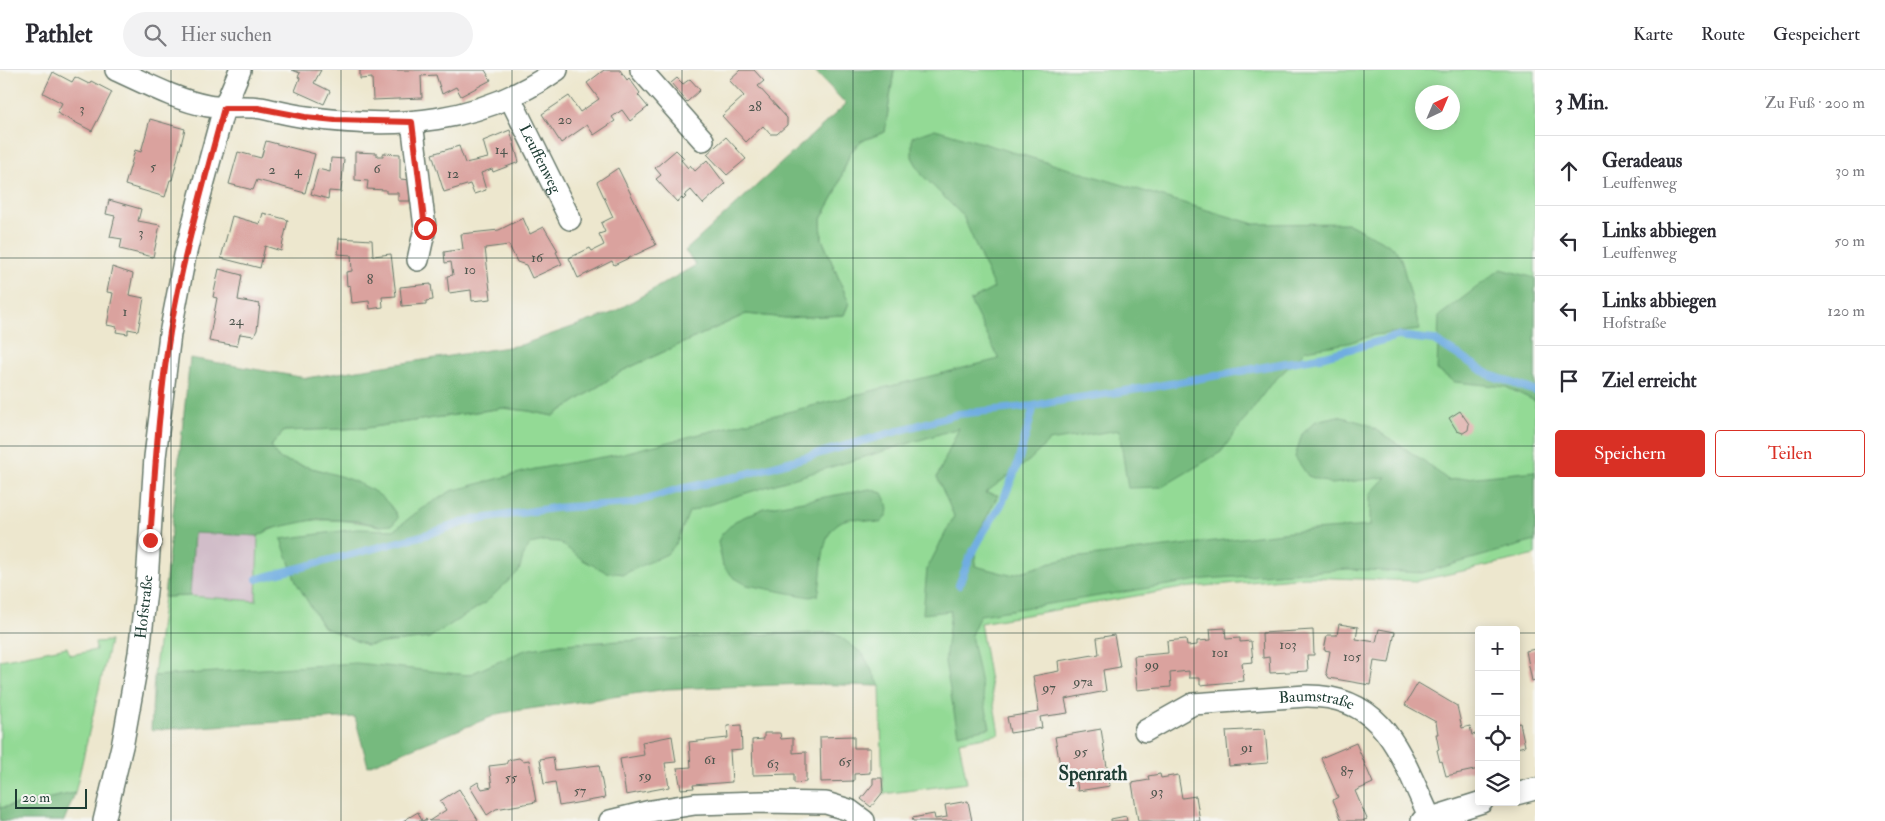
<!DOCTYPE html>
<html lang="de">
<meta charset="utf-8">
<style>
body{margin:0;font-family:"IM FELL Double Pica",serif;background:#f2f2f3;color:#2b2b33}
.controls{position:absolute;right:15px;bottom:15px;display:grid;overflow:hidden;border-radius:5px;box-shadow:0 2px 12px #0003}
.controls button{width:45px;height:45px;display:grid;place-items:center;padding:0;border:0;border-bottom:1px solid #e1e1e2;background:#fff;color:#2b2b33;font:25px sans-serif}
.compass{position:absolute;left:1415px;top:15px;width:45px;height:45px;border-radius:50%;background:#fff;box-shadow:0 2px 12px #0003;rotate:44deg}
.scale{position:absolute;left:15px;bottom:12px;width:72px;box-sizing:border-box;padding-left:5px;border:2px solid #1f3d34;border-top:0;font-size:14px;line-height:18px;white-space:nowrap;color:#1f3d34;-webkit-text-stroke:4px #f6f6f2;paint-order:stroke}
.stop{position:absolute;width:15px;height:15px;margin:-11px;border:4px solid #d93025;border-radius:50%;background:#fff}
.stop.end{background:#d93025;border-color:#fff;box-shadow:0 1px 5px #0008}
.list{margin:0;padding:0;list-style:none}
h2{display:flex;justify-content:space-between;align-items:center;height:65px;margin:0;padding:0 20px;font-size:21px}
h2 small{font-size:16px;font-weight:400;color:#7c7c81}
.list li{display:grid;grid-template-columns:32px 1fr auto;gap:15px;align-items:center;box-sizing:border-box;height:70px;padding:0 20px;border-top:1px solid #e1e1e2}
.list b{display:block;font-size:19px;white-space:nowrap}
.list p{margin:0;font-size:16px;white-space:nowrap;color:#7c7c81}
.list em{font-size:16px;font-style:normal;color:#7c7c81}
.actions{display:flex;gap:10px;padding:15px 20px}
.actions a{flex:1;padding:11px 0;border:1px solid #d93025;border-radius:5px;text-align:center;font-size:18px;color:#d93025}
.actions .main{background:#d93025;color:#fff}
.icon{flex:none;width:28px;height:28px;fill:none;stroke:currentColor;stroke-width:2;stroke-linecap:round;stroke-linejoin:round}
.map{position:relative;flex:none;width:1535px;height:751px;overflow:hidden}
header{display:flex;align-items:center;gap:30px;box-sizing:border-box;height:70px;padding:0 25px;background:#fff;border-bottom:1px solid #e1e1e2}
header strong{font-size:24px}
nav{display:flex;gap:28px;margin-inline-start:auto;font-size:18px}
.search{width:350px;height:45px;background:#f2f2f3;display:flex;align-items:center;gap:12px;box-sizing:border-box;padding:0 18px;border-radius:28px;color:#7c7c81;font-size:19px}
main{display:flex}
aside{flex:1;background:#fff}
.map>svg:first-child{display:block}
.industrial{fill:#d1bdc9}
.green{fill:#93da95;stroke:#598c64;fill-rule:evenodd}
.forest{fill:#76ba7e;stroke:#4a7c59}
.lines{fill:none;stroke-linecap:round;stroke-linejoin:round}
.stream{stroke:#6fade1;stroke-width:8}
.building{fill:#daa29e}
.minor-casing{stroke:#67786a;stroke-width:24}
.minor{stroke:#fff;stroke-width:21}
.route{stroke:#d93025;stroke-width:6}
.grid{fill:none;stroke:#1f3d34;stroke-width:1;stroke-opacity:0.55}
.labels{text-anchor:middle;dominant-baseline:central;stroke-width:5;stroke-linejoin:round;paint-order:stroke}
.number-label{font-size:14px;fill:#4e564e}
.street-label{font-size:16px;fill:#1f3d34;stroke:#f6f6f2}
.quarter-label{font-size:19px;font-weight:bold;fill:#1f3d34;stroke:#f6f6f2}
</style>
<header>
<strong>Pathlet</strong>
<div class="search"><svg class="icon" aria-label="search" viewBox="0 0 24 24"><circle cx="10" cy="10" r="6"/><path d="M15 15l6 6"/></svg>Hier suchen</div>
<nav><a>Karte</a><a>Route</a><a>Gespeichert</a></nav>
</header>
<main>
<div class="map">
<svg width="1535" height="751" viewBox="0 0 1535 751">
<rect width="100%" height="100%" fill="#f6f6f2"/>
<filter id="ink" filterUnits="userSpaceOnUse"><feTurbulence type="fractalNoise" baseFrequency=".02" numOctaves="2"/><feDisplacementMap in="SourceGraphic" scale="10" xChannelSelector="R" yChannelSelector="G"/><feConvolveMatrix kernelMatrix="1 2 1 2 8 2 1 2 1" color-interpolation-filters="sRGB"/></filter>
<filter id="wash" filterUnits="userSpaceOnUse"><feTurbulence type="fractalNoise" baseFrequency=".0096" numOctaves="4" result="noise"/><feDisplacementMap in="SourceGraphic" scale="20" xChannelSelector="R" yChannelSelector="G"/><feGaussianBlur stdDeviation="1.12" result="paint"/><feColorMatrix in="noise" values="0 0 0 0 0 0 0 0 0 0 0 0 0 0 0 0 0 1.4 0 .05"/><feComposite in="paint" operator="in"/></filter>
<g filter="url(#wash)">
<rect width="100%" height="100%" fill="#ede7ce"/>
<path class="industrial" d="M193,463L258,466L256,531L190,526Z"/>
<path class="green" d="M894,0H1535V485L1417,511L1305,507L1182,518L980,553L999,664L959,672L967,713L883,724L880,616L835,563L772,564L560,574L496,594L468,605L441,603L154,606L164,527L190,526L256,531L258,466C293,445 341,448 380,456L320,400L296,395L278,388L271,376L284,361L366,358L503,338L529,341L553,346L622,301L746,244L786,248L844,245L849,233L822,169L821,149L835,124L850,83L861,71L885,62ZM1422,22H1452V52H1422Z
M110,571L75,723L0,738V590L67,577L70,585L96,580L95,572Z"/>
<path class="forest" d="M814,0H894L885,62L861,71L850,83L835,124L821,149L822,169L849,233L844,245L786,248L746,244L622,301L553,346L529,341L503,338L366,358L284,361L271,376L278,388C315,402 380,407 398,448L392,455L380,456L358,451L317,449L270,459L258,466L194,463L190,526L164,527L190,288L306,308L521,275L612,243L696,195L685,181L846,34Z
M935,59L1254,154L1347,153L1384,172L1395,179L1401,189L1420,260L1374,265L1348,273L1306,280L1270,315L1221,382L1162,417L1128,418L1119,360L1049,371L1030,390L985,423L998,425L979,462L975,496L1010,505L1065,489L1299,461L1370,456V424L1386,407L1332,414L1308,406L1295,387L1302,364L1316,351L1338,346L1367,354L1424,391L1448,410L1535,401V471L1422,503L1348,499L1205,509L980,545L971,565L990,658L958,664L945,592L951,541L923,544L927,499L954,446L937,407L959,358L717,432L689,442L676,474L667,484L624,504L606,502L583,490L559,472L544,471L530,474L523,487L519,501L485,533L429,568L366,575L323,557L296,512L281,469L357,459L394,460L421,439L451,421L535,399L620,384L999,289L970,231L994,218L963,146L922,105L912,87V67Z
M1501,199L1535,208V331L1506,317L1455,312L1437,300L1439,246Z
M870,419L882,423C888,435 892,443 880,453C870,452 857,447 848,449C817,456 824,503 818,525L810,527L747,515L733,507L723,496L718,472L721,465L735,451L764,438Z
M835,563L863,584L880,616L806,614L667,619L501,643L368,696L355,647L151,660L154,606L356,593L468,605L525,580L560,574L772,564Z
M75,723L64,751H0V738Z"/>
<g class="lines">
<path class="stream" d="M257,509L425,465L468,451L554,438L632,433L680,419L732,408L958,344L1034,336L1051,332L1152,317L1325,286L1398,266L1434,270L1490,305L1535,321
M959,515L969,489L984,461L1002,433L1017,396L1034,336"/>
</g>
<g id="blocks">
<path class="building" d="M292,0H321L314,13L330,21L324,34L295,21L300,8L298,7L300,3Z
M360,0H485L491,10L461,26L456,17L442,24L436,5L421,6L422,28L373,30L372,8L360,9Z
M604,0H620L627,10L629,8L640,23L638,25L648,37L630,51L622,40L612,47L615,51L594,65L587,55L561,73L542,44L569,26L580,42L599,29L587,13Z
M740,0H754L764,11L758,16L787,48V55L777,64H770L763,56L746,72L722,46L744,26L729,10Z
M53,2L72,12L75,7L89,14L91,11L112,22L92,61L57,43L62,33L43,23Z
M677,8L683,14L690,9L700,20L687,32L671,13Z
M150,49L185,59L172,110H170L165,127L125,115L135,80L141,82Z
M510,60L519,92L493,102L492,99L481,103L486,120L474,124L470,114L444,122L432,84L459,76L465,93L488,88L483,71Z
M726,67L746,89L727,105L707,84Z
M266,71L315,84L305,123L257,110L253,120L229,114L238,82L261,88Z
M676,80L684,88L681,90L688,98L690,95L695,101L707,90L725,114L703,134L691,120L684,126L686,127L683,130L682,128L677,132L656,109L661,105L655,98Z
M355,82L377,83V86H383V83L400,84V109L410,110V131H398V123H386V120L367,119L368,111L355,110Z
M331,88L344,89L341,122L329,121L328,129L311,124L318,99L330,102Z
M618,98L656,175L614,195L612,191L578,208L569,188L590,178L592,181L604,175L599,164L605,162L601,153L613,147L597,112Z
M109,130L141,139L138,151L160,155L153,187L120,179L122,169L110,167L115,146L106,144Z
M263,143L288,150L281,181L265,176L260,198L221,188L232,146L260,154Z
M523,148L530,164L544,157L558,181L556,182L562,194L532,208L526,195L517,192L509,175L485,178L491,229L472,231L471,220L449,223L447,206L453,205L451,192L445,193L444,182L463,179L461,164L499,160Z
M339,168L372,170L373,186L391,184L396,226L382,227L383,237L370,239L369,231L352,233L350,215L347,216L346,202L352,201L351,185L338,184Z
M112,197L133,204L129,225L144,228L138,261L128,259V264L116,262L117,257L107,255L113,223L107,222Z
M219,199L242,205L238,230L260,234L257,260L254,266L240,264L237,276L209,271L217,228L213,227Z
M431,214L433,230L426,231V234L402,236L400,217Z
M1460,341L1469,354L1468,360L1463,363L1457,361L1449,348Z
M1339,554L1358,557L1356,569L1376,572L1379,559L1395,562L1389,593L1374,591L1370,615L1329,608L1326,603L1330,581L1324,580L1327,565H1337Z
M1225,558L1226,569L1240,568V572L1251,571L1253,592L1242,593L1244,611L1200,615V608H1189V601L1170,603L1171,617L1137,620L1134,586L1168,583L1167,571L1186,569L1187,576L1197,575V571L1211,570L1210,559Z
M1313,560L1314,585H1307L1308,601L1270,603L1269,587L1263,588L1262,563Z
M1114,565L1120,597L1103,600L1106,621L1065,629L1068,643L1040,647L1042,658L1010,663L1007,647L1039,642L1033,606L1059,601L1058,591L1099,584L1097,568Z
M1535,579V610L1532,611L1526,581Z
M1418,613L1457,636L1462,658L1470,656L1472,665L1479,663V699L1446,706L1442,691L1440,692L1437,680L1439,679L1436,664H1438L1436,652L1405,635Z
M1520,653L1525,676L1516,678V654Z
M741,655L742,680L730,681L732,712L693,715L694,718L681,719L677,698L691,697L689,672L728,668L727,656Z
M1101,659L1110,716L1078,721L1076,708L1071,704L1062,706L1055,667Z
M1265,659L1268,693L1229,696L1226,661Z
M764,663H780L781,669L793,668V683L806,682V712L794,713V704L753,705L752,670L764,669Z
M672,666L676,692L665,693L669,717L626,725L620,689L644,685L642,672Z
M854,666V678H870V703L854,704V711L821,712L820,667Z
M1356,673L1373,713L1355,721L1367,749L1362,751H1342L1333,730L1338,727L1321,688Z
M553,687L555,700L599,695L605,728L559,736L555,712L544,714L540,689Z
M519,688L523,691L529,690L536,732L496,739L487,745L470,717L478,712L482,719L492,717L489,696L506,694L508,690Z
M1160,704L1161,708L1178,705L1182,728L1196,726L1200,751H1138L1132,713L1149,710L1148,706Z
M873,708H882L883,722L871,737L861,729L873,714Z
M459,719L478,750L475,751H429L446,740L440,731Z
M968,731L972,751H913L912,748L934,744L935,749L947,747L945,735Z
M418,742L422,751L426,749L427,751H403Z
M1126,746L1127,751H1111V749Z"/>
</g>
</g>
<g filter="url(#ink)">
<use href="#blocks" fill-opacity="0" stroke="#67786a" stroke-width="1"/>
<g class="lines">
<g class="minor-casing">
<g id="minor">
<path d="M116,0C145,13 176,30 208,36C225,39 243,35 261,38C276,41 291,45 306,47C397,60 480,54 557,0"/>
<path d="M641,0L703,70"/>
<path id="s1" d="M510,28L570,149"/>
<path d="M412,52L425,158L418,190"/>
<path id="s2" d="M1145,661L1193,634L1306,626C1386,625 1401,687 1430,748"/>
<path d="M1516,724L1535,719"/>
<path id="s3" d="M104,751L123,672L139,583L147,512L155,387L170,264L185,186L200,126L224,38L240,0"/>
<path d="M610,751L651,741L695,734L762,732L826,733L849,740L864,751"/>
<path d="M1422,751L1482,732"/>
</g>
</g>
<use href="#minor" class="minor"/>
</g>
</g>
<g class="lines" filter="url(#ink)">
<path class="route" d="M150,470C155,401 159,331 170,262C183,186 204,112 224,38H258L305,47L335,50L412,52L425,158"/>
</g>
<path class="grid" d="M171,0V751M341,0V751M512,0V751M682,0V751M853,0V751M1023,0V751M1194,0V751M1364,0V751M0,188H1535M0,376H1535M0,563H1479M1516,563H1535"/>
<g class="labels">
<g class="number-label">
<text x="755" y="36">28</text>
<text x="82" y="38">3</text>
<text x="565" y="49">20</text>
<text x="501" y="79">14</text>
<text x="153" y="96">5</text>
<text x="377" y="98">6</text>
<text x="272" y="99">2</text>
<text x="298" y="100">4</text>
<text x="453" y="103">12</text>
<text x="141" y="162">3</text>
<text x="537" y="187">16</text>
<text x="470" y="199">10</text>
<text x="370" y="209">8</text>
<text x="125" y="241">1</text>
<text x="236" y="250">24</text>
<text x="1288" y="574">103</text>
<text x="1220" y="582">101</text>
<text x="1352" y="586">105</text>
<text x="1152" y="594">99</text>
<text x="1083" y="611">97a</text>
<text x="1049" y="617">97</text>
<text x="1247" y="677">91</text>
<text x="1081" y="681">95</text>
<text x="710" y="689">61</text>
<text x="845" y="691">65</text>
<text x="773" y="693">63</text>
<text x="1347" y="701">87</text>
<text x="645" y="705">59</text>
<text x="511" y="707">55</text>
<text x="580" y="720">57</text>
<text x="1157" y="721">93</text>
</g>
<g class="street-label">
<text stroke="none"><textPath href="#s1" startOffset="68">Leuffenweg</textPath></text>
<text stroke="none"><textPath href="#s3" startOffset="218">Hofstraße</textPath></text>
<text stroke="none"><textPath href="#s2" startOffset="179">Baumstraße</textPath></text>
</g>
<g class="quarter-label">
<text x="1093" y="704">Spenrath</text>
</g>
</g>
</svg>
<div class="controls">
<button>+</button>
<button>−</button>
<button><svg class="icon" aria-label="locate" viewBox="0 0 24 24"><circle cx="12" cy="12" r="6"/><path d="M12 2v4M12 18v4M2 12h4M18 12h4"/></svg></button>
<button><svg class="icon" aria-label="layers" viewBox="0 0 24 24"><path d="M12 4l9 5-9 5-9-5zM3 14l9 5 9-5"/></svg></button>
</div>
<svg class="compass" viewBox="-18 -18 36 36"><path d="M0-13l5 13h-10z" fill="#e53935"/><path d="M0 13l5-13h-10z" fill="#7c7c81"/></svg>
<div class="scale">20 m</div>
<div class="stop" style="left:425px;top:158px"></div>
<div class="stop end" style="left:150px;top:470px"></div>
</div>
<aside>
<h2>3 Min.<small>Zu Fuß · 200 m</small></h2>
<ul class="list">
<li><svg class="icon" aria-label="ahead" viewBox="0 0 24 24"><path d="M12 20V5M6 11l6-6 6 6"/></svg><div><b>Geradeaus</b><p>Leuffenweg</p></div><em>30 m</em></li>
<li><svg class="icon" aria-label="left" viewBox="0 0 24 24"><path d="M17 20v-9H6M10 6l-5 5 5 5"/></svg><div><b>Links abbiegen</b><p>Leuffenweg</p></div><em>50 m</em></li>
<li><svg class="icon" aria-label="left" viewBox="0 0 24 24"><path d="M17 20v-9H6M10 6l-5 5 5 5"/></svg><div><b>Links abbiegen</b><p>Hofstraße</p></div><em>120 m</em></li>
<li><svg class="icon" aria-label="arrive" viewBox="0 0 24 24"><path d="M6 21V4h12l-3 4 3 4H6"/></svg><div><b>Ziel erreicht</b></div></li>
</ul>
<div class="actions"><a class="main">Speichern</a><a>Teilen</a></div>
</aside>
</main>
